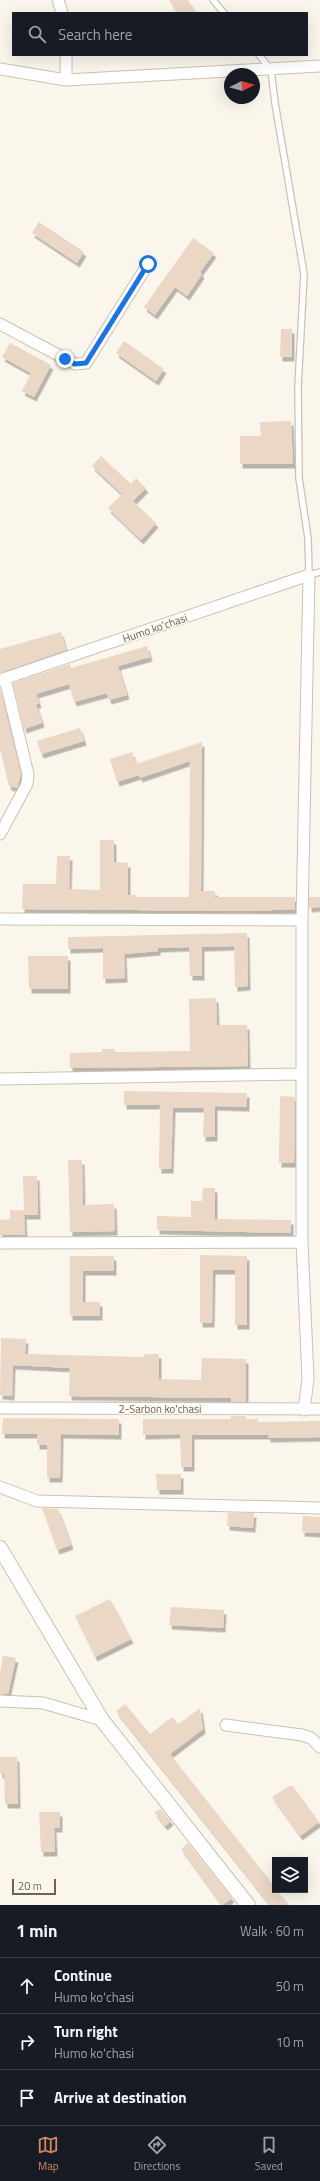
<!DOCTYPE html>
<meta charset="utf-8">
<style>
body{margin:0;font-family:"Titillium Web",sans-serif;background:#242831;color:#f1f3f6}
.controls{position:absolute;right:12px;bottom:12px;display:grid;overflow:hidden;border-radius:0px;box-shadow:0 4px 16px #0002}
.controls button{width:36px;height:36px;display:grid;place-items:center;padding:0;border:0;border-bottom:1px solid #363941;background:#171b24;color:#f1f3f6;font:20px sans-serif}
.compass{position:absolute;left:224px;top:68px;width:36px;height:36px;border-radius:50%;background:#171b24;box-shadow:0 4px 16px #0002;rotate:85deg}
.scale{position:absolute;left:12px;bottom:10px;width:44px;box-sizing:border-box;padding-left:4px;border:2px solid #746051;border-top:0;font-size:11px;line-height:14px;white-space:nowrap;color:#746051;-webkit-text-stroke:3px #fdfaf2;paint-order:stroke}
.stop{position:absolute;width:12px;height:12px;margin:-9px;border:3px solid #1a73e8;border-radius:50%;background:#fff}
.stop.end{background:#1a73e8;border-color:#fff;box-shadow:0 1px 4px #0008}
.list{margin:0;padding:0;list-style:none}
h2{display:flex;justify-content:space-between;align-items:center;height:52px;margin:0;padding:0 16px;font-size:17px}
h2 small{font-size:13px;font-weight:400;color:#9ea1a6}
.list li{display:grid;grid-template-columns:26px 1fr auto;gap:12px;align-items:center;box-sizing:border-box;height:56px;padding:0 16px;border-top:1px solid #363941}
.list b{display:block;font-size:15px;white-space:nowrap}
.list p{margin:0;font-size:13px;white-space:nowrap;color:#9ea1a6}
.list em{font-size:13px;font-style:normal;color:#9ea1a6}
.icon{flex:none;width:22px;height:22px;fill:none;stroke:currentColor;stroke-width:2;stroke-linecap:round;stroke-linejoin:round}
.map{position:relative;flex:none;width:320px;height:1905px;overflow:hidden}
.search{position:absolute;background:#171b24;box-shadow:0 4px 16px #0002;left:12px;right:12px;top:12px;height:44px;display:flex;align-items:center;gap:10px;box-sizing:border-box;padding:0 14px;border-radius:0px;color:#9ea1a6;font-size:15px}
.sheet{height:220px;background:#171b24}
nav{display:flex;justify-content:space-around;align-items:center;box-sizing:border-box;height:56px;border-top:1px solid #363941;background:#171b24;font-size:11px;color:#9ea1a6}
nav a{display:grid;justify-items:center;gap:2px}
nav .on{color:#d68560}
.map>svg:first-child{display:block}
.building{fill:#ebd7c5;filter:url(#shadow)}
.lines{fill:none;stroke-linecap:round;stroke-linejoin:round}
.service-casing{stroke:#ccc0b3;stroke-width:8}
.minor-casing{stroke:#ccc0b3;stroke-width:13}
.tertiary-casing{stroke:#ccc0b3;stroke-width:16}
.service{stroke:#fff;stroke-width:5.5}
.minor{stroke:#fff;stroke-width:11}
.tertiary{stroke:#fff;stroke-width:14}
.route{stroke:#1a73e8;stroke-width:5}
.labels{text-anchor:middle;dominant-baseline:central;stroke-width:3;stroke-linejoin:round;paint-order:stroke}
.street-label{font-size:11px;fill:#746051;stroke:#fdfaf2}
</style>
<div class="map">
<svg width="320" height="1905" viewBox="0 0 320 1905">
<defs>
<filter id="shadow"><feDropShadow dx="2.5" dy="4.5" stdDeviation="0" flood-color="#0004"/></filter>
</defs>
<rect width="100%" height="100%" fill="#fbf6ec"/>
<path class="building" d="M169,0H188L197,13H178Z
M39,222L84,252L77,263L32,233Z
M193,238L214,253L200,272L202,274L187,296L175,287L155,315L144,307Z
M281,329H292V357H280Z
M124,341L164,369L156,381L116,353Z
M10,343L51,365L34,397L22,391L31,373L2,357Z
M291,421L293,464H240V436H261L260,422Z
M101,456L131,484L136,478L146,488L133,501L156,523L141,540L108,508L122,494L92,466Z
M61,632L66,650L0,673V649Z
M147,646L150,657L118,666L127,695L109,700L107,693L74,702L69,684L36,694L39,704H36L42,723L24,729L13,683L70,664L71,668Z
M0,688L21,774L17,788L9,786L0,749Z
M80,728L84,741L41,754L37,741Z
M202,742L201,891H215V897H295V909L247,911L22,909L23,884H56L57,856H70L69,889L100,890V840H114V862L128,863V895H136V897H189L190,761L140,778L139,775L117,782L110,759L132,752L136,764Z
M309,897H320V907L309,908Z
M247,933L248,986L235,987L234,946L202,947V976H190L189,947L158,948V951L124,954L125,978L103,979V948L68,949V937Z
M28,956H68V989H29Z
M216,998L217,1025H247L248,1066L70,1068V1053L102,1052V1049H115V1052L190,1051L189,999Z
M124,1091L247,1093V1107L215,1106V1137H203L204,1108H173L171,1169H159L160,1105H124Z
M280,1096L295,1097L294,1163H279Z
M68,1160H82L83,1205L114,1204L115,1231L70,1232Z
M23,1176H37L38,1215H24L25,1235H0V1220L10,1219V1210H24Z
M203,1188H215V1219L291,1220V1233L157,1230V1216L191,1217V1201H202Z
M200,1255L247,1256V1325H235V1270H213L212,1323H200Z
M70,1256H114V1271H83V1302H100V1316H70Z
M1,1338L26,1339L25,1354L144,1357V1354H159V1379L201,1380L202,1358L246,1359V1402H231V1398L69,1396L70,1368L13,1365L12,1396L0,1395Z
M231,1416H246V1419H258V1422L320,1421V1437L268,1438V1435H192V1467H181L180,1434L143,1435V1419H231Z
M3,1418L119,1419V1435L61,1434L60,1478H47V1445H37V1434H2Z
M156,1474H181V1490H157Z
M42,1508L58,1509L71,1545L57,1550Z
M228,1513H254L253,1528L227,1526Z
M303,1516L320,1517V1533L302,1532Z
M110,1599L131,1639L95,1657L75,1616Z
M171,1607L224,1610L223,1628L169,1625Z
M3,1656L16,1658L8,1694H0V1673Z
M125,1704L150,1734L172,1717L178,1724L200,1708L203,1729L170,1754L275,1887V1890H277L289,1905H270L116,1711Z
M0,1757H17L18,1804H5L4,1773L0,1774Z
M289,1786H293L319,1822L300,1836L272,1797Z
M161,1809L171,1821L165,1826L154,1812Z
M39,1812H60V1828H54L55,1852H41Z
M188,1843L232,1898L222,1905L181,1849Z"/>
<g class="lines">
<g class="service-casing">
<path id="service" d="M213,0L224,13
M259,55L271,70L275,103L304,274L298,387L299,478L308,538L309,575L320,572"/>
</g>
<g class="minor-casing">
<path id="minor" d="M58,0L62,13
M0,69L66,80L320,66
M66,80V55
M0,324L75,364L86,363L148,264
M0,680L309,575L302,920V1242L308,1379L304,1410
M0,834L27,784L28,774L5,679
M0,919L302,920
M0,1079L301,1074
M0,1243L302,1242
M0,1408L320,1409
M0,1487L37,1501L320,1508
M0,1701L43,1703L102,1720
M226,1725L302,1735L311,1738L320,1747"/>
</g>
<g class="tertiary-casing">
<path id="tertiary" d="M0,1548L102,1720L248,1905"/>
</g>
<use href="#service" class="service"/>
<use href="#minor" class="minor"/>
<use href="#tertiary" class="tertiary"/>
</g>
<g class="lines">
<path class="route" d="M65,359L75,364L86,363L148,264"/>
</g>
<g class="labels">
<g class="street-label">
<text transform="translate(155 628) rotate(-19)">Humo koʻchasi</text>
<text x="160" y="1409">2-Sarbon koʻchasi</text>
</g>
</g>
</svg>
<div class="controls">
<button><svg class="icon" aria-label="layers" viewBox="0 0 24 24"><path d="M12 4l9 5-9 5-9-5zM3 14l9 5 9-5"/></svg></button>
</div>
<svg class="compass" viewBox="-18 -18 36 36"><path d="M0-13l5 13h-10z" fill="#e53935"/><path d="M0 13l5-13h-10z" fill="#9ea1a6"/></svg>
<div class="scale">20 m</div>
<div class="stop" style="left:148px;top:264px"></div>
<div class="stop end" style="left:65px;top:359px"></div>
<div class="search"><svg class="icon" aria-label="search" viewBox="0 0 24 24"><circle cx="10" cy="10" r="6"/><path d="M15 15l6 6"/></svg>Search here</div>
</div>
<section class="sheet">
<h2>1 min<small>Walk · 60 m</small></h2>
<ul class="list">
<li><svg class="icon" aria-label="ahead" viewBox="0 0 24 24"><path d="M12 20V5M6 11l6-6 6 6"/></svg><div><b>Continue</b><p>Humo koʻchasi</p></div><em>50 m</em></li>
<li><svg class="icon" aria-label="right" viewBox="0 0 24 24"><path d="M7 20v-9h11M14 6l5 5-5 5"/></svg><div><b>Turn right</b><p>Humo koʻchasi</p></div><em>10 m</em></li>
<li><svg class="icon" aria-label="arrive" viewBox="0 0 24 24"><path d="M6 21V4h12l-3 4 3 4H6"/></svg><div><b>Arrive at destination</b></div></li>
</ul>
</section>
<nav>
<a class="on"><svg class="icon" aria-label="map" viewBox="0 0 24 24"><path d="M3 6l6-2 6 2 6-2v14l-6 2-6-2-6 2zM9 4v14M15 6v14"/></svg>Map</a>
<a><svg class="icon" aria-label="directions" viewBox="0 0 24 24"><path d="M12 3l9 9-9 9-9-9zM9 14v-3h6M13 9l2 2-2 2"/></svg>Directions</a>
<a><svg class="icon" aria-label="saved" viewBox="0 0 24 24"><path d="M7 4h10v16l-5-4-5 4z"/></svg>Saved</a>
</nav>
